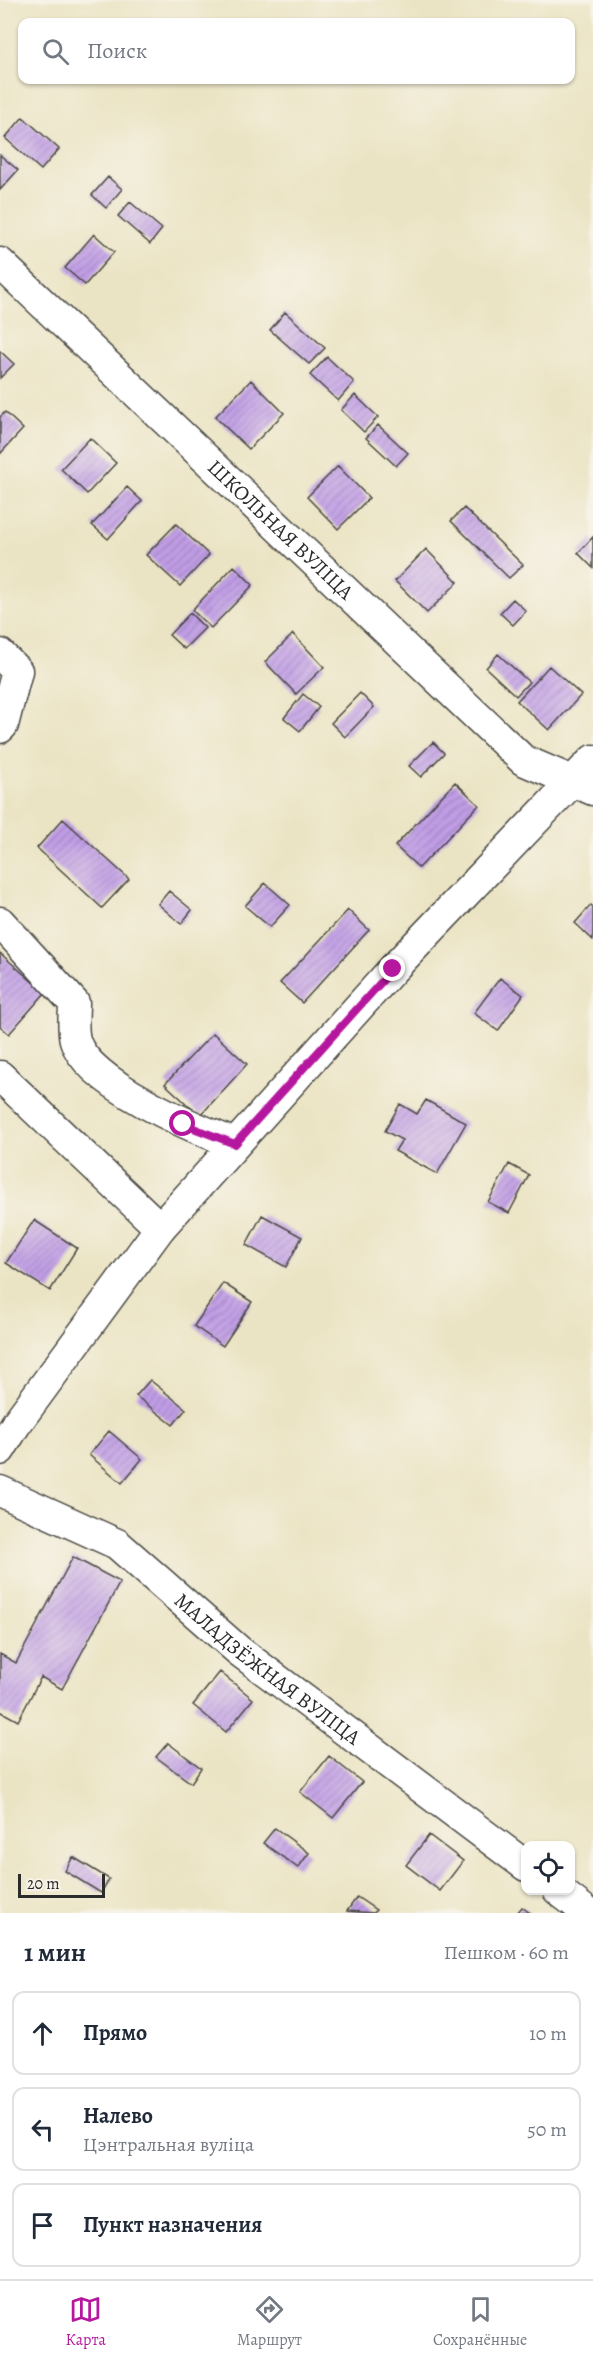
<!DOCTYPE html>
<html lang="ru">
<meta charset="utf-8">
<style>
body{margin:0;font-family:Alegreya,serif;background:#f2f2f3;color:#1f2937}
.controls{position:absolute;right:18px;bottom:18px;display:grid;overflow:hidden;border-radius:12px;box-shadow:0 2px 4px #0004}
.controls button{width:54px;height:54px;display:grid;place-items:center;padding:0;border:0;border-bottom:2px solid #e0e1e3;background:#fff;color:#1f2937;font:30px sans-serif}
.scale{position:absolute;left:18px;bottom:15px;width:87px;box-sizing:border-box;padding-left:6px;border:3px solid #2b2b2b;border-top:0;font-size:16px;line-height:21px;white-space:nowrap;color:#2b2b2b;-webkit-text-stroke:4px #f7f3e8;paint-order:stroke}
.stop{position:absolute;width:18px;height:18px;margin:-14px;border:4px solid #b5179e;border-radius:50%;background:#fff}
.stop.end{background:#b5179e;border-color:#fff;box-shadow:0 2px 6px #0008}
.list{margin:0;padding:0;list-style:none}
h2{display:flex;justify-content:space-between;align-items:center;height:78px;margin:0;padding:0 24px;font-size:26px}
h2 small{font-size:20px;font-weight:400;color:#747a83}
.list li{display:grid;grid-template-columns:39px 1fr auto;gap:18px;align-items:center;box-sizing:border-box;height:84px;margin:0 12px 12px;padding:0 12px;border:2px solid #e0e1e3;border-radius:12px}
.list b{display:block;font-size:22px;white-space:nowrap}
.list p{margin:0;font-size:20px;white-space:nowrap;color:#747a83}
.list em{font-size:20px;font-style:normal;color:#747a83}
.icon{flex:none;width:33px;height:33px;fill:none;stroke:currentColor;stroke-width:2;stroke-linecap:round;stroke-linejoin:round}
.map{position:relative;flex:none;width:593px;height:1913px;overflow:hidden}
.search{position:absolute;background:#fff;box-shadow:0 2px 4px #0004;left:18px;right:18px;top:18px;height:66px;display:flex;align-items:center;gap:15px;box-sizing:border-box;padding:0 21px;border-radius:12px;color:#747a83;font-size:22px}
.sheet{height:366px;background:#fff}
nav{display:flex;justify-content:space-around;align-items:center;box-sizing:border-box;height:84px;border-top:2px solid #e0e1e3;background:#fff;font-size:16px;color:#747a83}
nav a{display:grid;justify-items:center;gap:3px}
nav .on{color:#b5179e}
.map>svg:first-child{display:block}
.building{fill:url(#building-hatch)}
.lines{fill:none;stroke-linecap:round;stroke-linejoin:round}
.minor-casing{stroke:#484742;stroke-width:33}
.minor{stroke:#fff;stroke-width:30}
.route{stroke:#b5179e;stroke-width:8}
.labels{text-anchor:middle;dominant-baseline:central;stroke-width:5;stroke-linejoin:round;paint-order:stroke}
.street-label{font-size:21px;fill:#2b2b2b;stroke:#f7f3e8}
</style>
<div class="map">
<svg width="593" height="1913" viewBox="0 0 593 1913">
<defs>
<pattern id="building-hatch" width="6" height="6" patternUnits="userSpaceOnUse" patternTransform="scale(1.5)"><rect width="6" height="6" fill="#c19ee7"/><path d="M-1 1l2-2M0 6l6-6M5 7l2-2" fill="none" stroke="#9d81bb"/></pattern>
</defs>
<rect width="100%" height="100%" fill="#f7f3e8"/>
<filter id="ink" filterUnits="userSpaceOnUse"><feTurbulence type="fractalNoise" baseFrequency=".0167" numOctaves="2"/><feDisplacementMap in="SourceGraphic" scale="12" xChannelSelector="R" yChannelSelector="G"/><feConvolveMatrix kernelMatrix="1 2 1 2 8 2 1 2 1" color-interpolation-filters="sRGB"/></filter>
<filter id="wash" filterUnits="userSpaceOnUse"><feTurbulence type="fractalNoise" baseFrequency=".008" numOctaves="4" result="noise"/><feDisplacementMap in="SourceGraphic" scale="24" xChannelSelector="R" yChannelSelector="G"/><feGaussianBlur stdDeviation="1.35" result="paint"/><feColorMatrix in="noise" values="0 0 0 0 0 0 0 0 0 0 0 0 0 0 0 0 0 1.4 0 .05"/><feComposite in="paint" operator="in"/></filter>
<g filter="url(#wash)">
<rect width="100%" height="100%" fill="#ebe4c4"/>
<g id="blocks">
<path class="building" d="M23,117L59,149L41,170L5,138Z
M0,155L18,170L0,190Z
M108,177L122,189L106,208L92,195Z
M130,202L162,229L150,244L118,216Z
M94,234L114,252L85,285L65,268Z
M285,312L325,348L309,364L270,330Z
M0,351L14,364L0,378Z
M327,357L354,382L338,401L310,375Z
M251,380L284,413L249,449L215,417Z
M355,395L378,417L364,432L341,410Z
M5,412L23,429L0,454V417Z
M378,425L408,453L396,466L366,438Z
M90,438L116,463L87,494L61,469Z
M338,466L369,498L338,529L307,497Z
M127,487L142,501L108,539L92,525Z
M464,508L523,565L509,578L451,521Z
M176,524L209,555L180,586L146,555Z
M593,537V568L578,553Z
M426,549L458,582L427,613L395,581Z
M234,566L253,585L211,628L192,610Z
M513,599L526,611L513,625L500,613Z
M190,613L205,628L184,649L169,635Z
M293,634L324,667L296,694L265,662Z
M498,654L529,682L516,696L486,668Z
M549,666L581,695L549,730L517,701Z
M360,693L374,707L345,737L331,723Z
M303,694L319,707L300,731L284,718Z
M433,742L444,753L421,777L409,766Z
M455,782L479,805L419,868L395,846Z
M63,819L129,879L102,908L37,848Z
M265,883L290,905L270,927L245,906Z
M169,891L192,910L181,924L158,904Z
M591,905L593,907V940L575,923Z
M348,910L369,930L302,1003L280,983Z
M0,953L45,993L9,1034L0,1026Z
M500,978L523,995L498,1031L474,1013Z
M213,1033L247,1064L200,1116L165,1084Z
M426,1100L466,1123L437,1174L395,1151L402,1140L385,1131L400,1104L417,1114Z
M509,1164L529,1175L509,1213L488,1202Z
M262,1215L302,1237L286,1267L246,1245Z
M34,1220L77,1248L50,1291L6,1263Z
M223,1283L252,1302L223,1346L194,1326Z
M150,1380L186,1409L173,1425L136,1396Z
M109,1431L142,1459L122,1483L89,1455Z
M73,1557L120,1582L62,1689L41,1677L18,1721L0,1711V1654L16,1663Z
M220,1672L253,1699L226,1732L193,1705Z
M168,1743L201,1768L191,1783L156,1757Z
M329,1756L362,1782L333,1818L300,1792Z
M275,1828L309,1853L298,1868L263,1843Z
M429,1835L463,1861L440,1891L406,1865Z
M73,1857L109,1879L101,1893L65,1871Z
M357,1897L376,1910L374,1913L347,1911Z
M522,1907L530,1913H517Z"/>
</g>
</g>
<g filter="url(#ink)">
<use href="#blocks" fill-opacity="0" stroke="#484742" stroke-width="1.5"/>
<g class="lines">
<g class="minor-casing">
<g id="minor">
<path id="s1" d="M0,263L523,760L593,790"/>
<path d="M0,654L17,671L3,725L0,728"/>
<path d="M0,922L74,1003C74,1015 72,1029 75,1040C87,1084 195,1128 235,1144"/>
<path d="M0,1076L160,1228"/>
<path d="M0,1450L16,1424L160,1228L393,969L593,760"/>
<path id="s2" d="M0,1491L117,1544L239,1651L526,1866"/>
<path d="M558,1890L588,1913"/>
</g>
</g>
<use href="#minor" class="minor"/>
</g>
</g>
<g class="lines" filter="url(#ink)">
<path class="route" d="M183,1124L235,1144L393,969"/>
</g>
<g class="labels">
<g class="street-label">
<text stroke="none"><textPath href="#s1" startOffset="387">ШКОЛЬНАЯ ВУЛІЦА</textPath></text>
<text stroke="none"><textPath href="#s2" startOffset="324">МАЛАДЗЁЖНАЯ ВУЛІЦА</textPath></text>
</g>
</g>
</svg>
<div class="controls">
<button><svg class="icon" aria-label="locate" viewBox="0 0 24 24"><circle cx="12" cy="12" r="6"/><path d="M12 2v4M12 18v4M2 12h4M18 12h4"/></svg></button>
</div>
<div class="scale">20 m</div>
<div class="stop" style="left:183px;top:1124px"></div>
<div class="stop end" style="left:393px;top:969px"></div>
<div class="search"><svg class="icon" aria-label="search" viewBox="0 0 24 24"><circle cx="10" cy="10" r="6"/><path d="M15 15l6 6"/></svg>Поиск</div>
</div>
<section class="sheet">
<h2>1 мин<small>Пешком · 60 m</small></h2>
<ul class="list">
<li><svg class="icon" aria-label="ahead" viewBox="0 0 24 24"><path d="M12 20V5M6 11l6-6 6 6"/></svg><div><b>Прямо</b></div><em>10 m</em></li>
<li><svg class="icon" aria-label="left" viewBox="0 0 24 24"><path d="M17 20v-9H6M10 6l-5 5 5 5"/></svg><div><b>Налево</b><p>Цэнтральная вуліца</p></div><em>50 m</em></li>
<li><svg class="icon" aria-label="arrive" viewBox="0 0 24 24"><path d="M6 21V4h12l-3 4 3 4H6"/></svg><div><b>Пункт назначения</b></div></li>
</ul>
</section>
<nav>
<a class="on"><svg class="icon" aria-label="map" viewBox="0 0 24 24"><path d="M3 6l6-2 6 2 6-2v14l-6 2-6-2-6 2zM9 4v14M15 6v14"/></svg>Карта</a>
<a><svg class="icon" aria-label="directions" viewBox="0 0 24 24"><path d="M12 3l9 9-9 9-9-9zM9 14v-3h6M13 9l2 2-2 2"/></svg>Маршрут</a>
<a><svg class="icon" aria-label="saved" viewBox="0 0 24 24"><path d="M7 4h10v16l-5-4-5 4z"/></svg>Сохранённые</a>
</nav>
